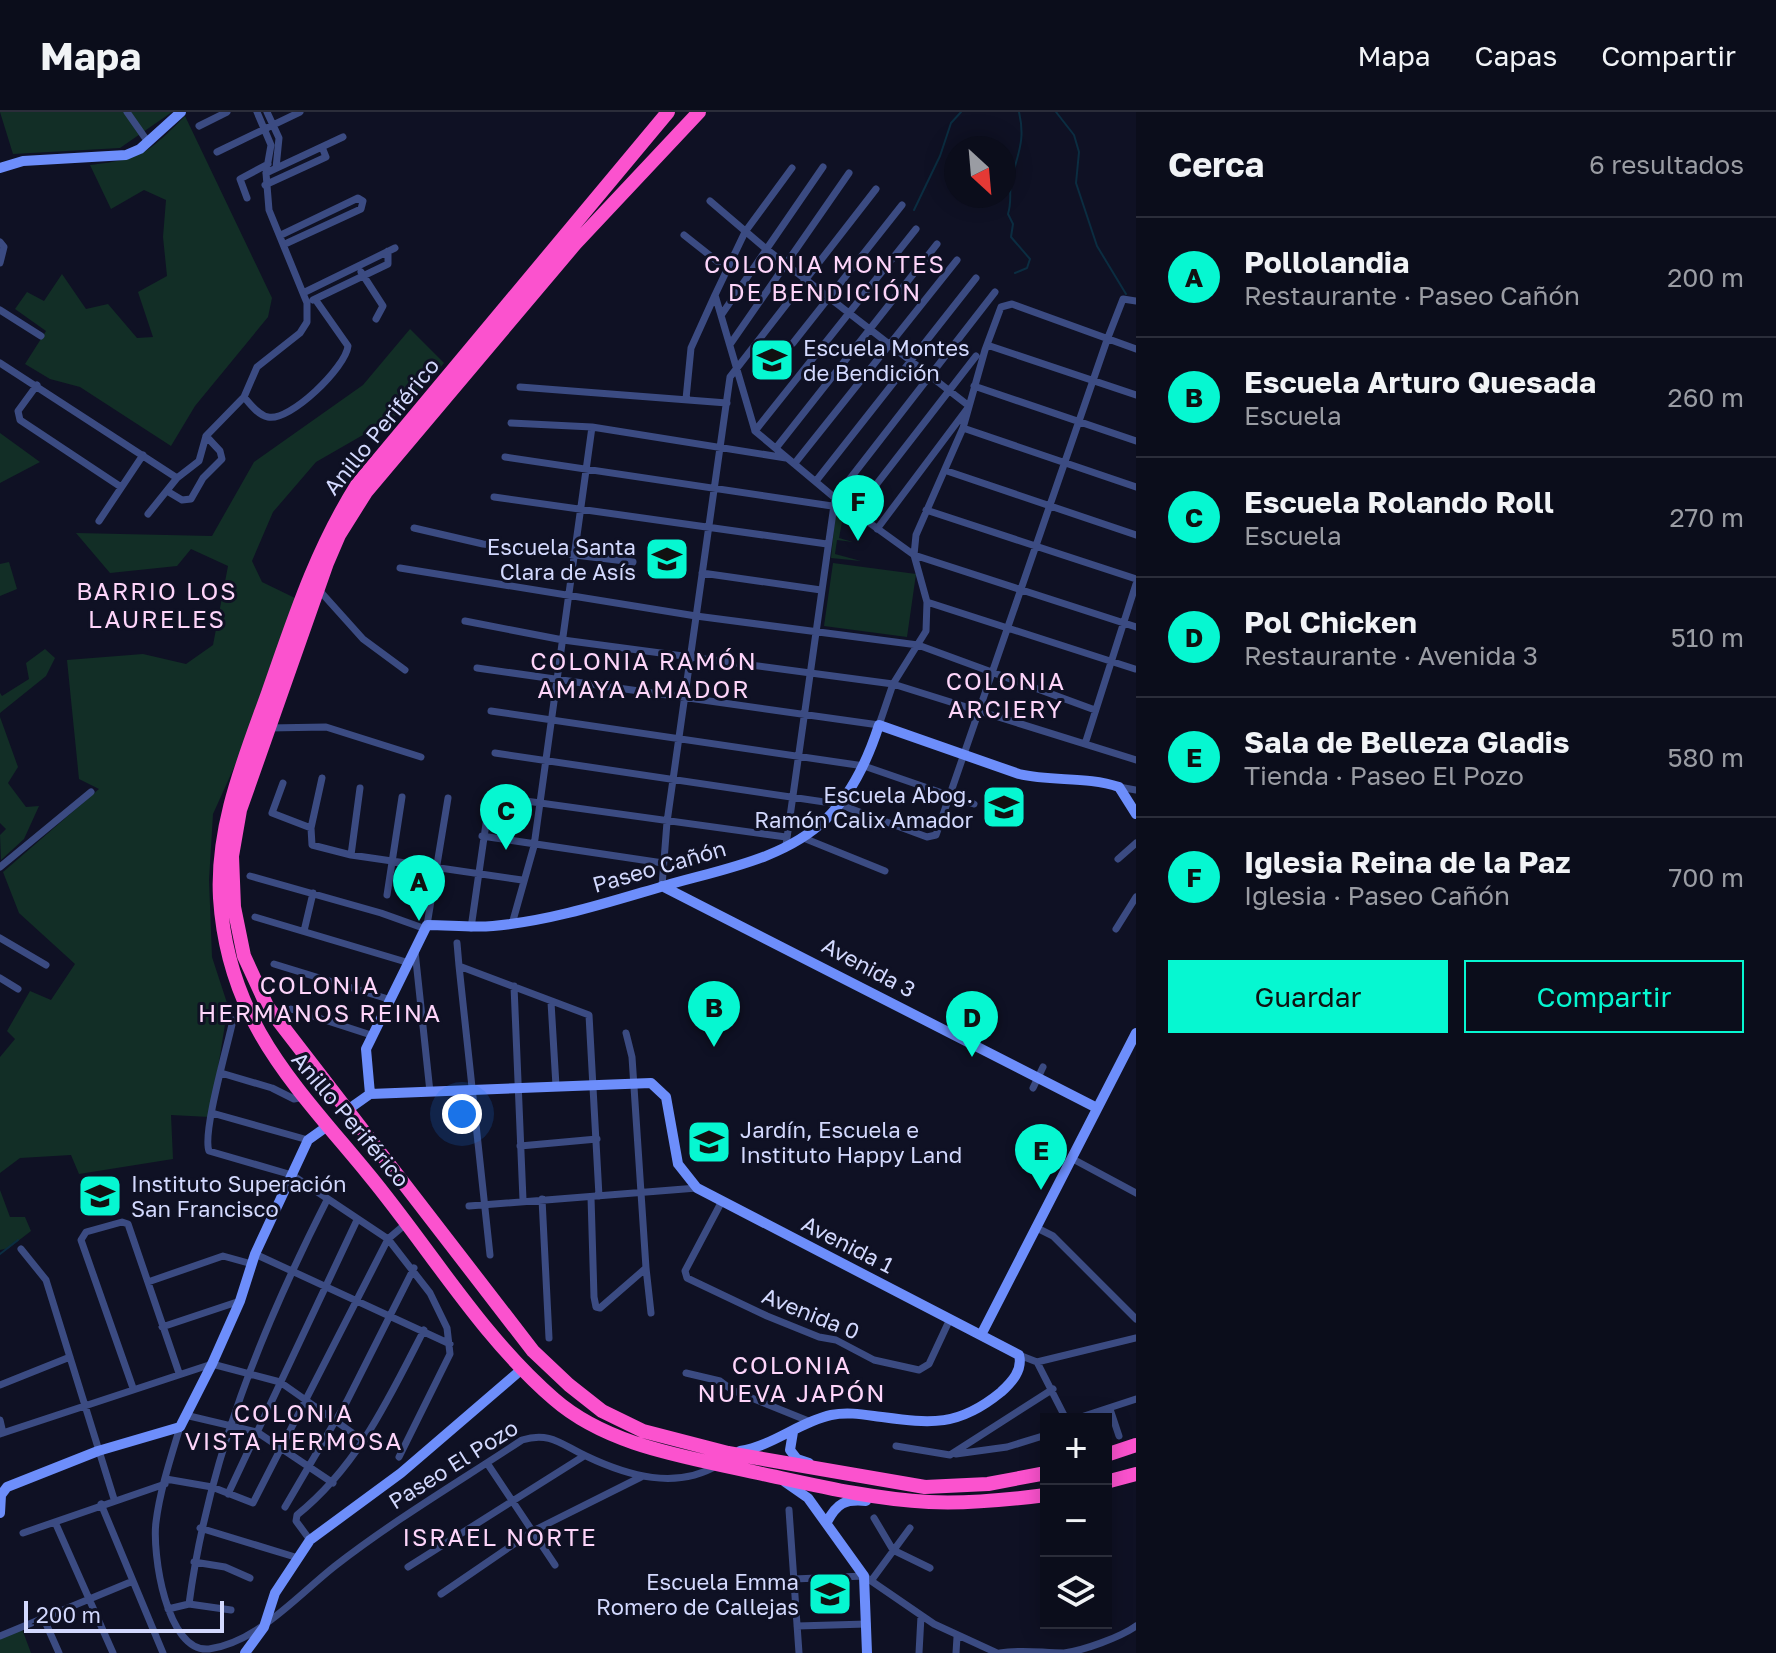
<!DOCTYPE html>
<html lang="es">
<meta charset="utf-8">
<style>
body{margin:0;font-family:"Golos Text",sans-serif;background:#191b28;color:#f1f3f6}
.controls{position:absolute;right:24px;bottom:24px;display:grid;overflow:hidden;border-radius:0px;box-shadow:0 4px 20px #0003}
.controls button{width:72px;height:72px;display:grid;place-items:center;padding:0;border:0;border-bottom:2px solid #2b2d3a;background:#0b0d1b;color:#f1f3f6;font:40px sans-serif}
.compass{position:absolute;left:944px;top:24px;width:72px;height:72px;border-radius:50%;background:#0b0d1b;box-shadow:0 4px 20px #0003;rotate:154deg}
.scale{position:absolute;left:24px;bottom:20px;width:200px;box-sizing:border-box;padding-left:8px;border:4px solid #d3d9fe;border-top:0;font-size:22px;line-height:28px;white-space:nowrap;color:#d3d9fe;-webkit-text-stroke:6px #0f1124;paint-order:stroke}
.you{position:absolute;left:462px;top:1002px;width:28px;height:28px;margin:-20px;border:6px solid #fff;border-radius:50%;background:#1a73e8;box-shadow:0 0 0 12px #1a73e833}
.badge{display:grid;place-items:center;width:52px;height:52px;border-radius:50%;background:#06f7d1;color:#111;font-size:26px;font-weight:700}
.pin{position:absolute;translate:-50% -66px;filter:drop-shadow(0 2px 4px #0008)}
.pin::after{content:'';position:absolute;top:42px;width:28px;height:24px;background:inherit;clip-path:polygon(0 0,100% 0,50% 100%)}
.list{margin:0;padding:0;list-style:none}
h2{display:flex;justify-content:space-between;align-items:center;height:104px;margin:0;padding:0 32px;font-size:34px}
h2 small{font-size:26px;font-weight:400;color:#9a9ca3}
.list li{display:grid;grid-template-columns:52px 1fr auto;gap:24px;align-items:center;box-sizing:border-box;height:120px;padding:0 32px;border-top:2px solid #2b2d3a}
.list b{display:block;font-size:30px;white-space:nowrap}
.list p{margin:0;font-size:26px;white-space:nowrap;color:#9a9ca3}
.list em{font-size:26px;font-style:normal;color:#9a9ca3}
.actions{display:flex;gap:16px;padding:24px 32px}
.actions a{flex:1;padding:18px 0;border:2px solid #06f7d1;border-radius:0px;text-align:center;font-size:28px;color:#06f7d1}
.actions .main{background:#06f7d1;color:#111}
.icon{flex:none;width:44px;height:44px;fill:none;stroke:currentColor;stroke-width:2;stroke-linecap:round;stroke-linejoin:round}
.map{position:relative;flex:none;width:1136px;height:1541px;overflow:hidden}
header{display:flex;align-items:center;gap:48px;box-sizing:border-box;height:112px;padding:0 40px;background:#0b0d1b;border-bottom:2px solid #2b2d3a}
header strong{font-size:38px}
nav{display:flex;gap:44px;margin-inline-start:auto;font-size:28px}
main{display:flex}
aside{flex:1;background:#0b0d1b}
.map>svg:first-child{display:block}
.green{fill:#122e26}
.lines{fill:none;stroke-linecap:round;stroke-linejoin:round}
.stream{stroke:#0b2d41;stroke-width:2}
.street{stroke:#3b4b82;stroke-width:7}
.secondary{stroke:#6d8efb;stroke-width:10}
.highway{stroke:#fb52ce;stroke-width:14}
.labels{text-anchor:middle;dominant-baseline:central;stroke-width:6;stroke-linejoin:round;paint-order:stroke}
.poi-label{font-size:22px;fill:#d3d9fe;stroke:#0f1124;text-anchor:start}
.street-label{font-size:22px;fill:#d3d9fe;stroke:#0f1124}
.neighbourhood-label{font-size:24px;letter-spacing:2px;fill:#fed5fa;stroke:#0f1124}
</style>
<header>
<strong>Mapa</strong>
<nav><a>Mapa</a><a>Capas</a><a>Compartir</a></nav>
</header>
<main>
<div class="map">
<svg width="1136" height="1541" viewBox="0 0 1136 1541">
<rect width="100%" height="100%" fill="#0f1124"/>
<path class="green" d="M0,0H172L120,36L13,42Z
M185,4L272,186L268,205L195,294L171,334L80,275L50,267L25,252L46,219L15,197L27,180L44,189L62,162L86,197L108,192L137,226L153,225L138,180L167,164L163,125L166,88L144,78L111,97L90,53C143,47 149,40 185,4Z
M410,217L444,251L403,300L316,350L273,400L252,449L262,470L297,487L241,640L213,702L209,768L212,845L228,894L210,1005L171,1003L173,1047L79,1062L71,1043L20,1046L0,1061V945L15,927L7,919L30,879L51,888L75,852L19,801L3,760L99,677L79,667L67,548L143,542L186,552L213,533L228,454L191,437L177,454L110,461L76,421L212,424L254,350L363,273Z
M0,321L40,350L0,371Z
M840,396L865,414L842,410L839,426L853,430L837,428L835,442L861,449L831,446L836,397Z
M9,450L17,477L0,484V452Z
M833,451L916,462L907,525L824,514Z
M45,537L55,546L46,564L0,601V581L2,584L29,567L26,551Z
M0,605L18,655L8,671L26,695L39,694L24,727L1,748L0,723L6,717L0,711Z
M0,1078L10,1105H25L31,1119L9,1136L0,1138Z
M22,1517L31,1541H0V1527Z"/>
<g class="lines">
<path class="stream" d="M1056,0L1074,23L1079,40L1076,71L1097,134L1126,182
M914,98L940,44L951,11L961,0
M1015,161L1027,156L1030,147L1011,125L1013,112L1008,102C1012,89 1009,82 1011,70C1017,42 1026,30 1019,0
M0,1142L18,1128"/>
<path class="street" d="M127,0L148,30
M267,0L279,26L276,56
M199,14L227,0
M217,40L300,0
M792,56L745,120L715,183L755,319L835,386L914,443L1136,515
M266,61L343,25
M265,73L326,45L322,35
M247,86L240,67L268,52
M710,89L765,136L969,294
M281,123L358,86L363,89L361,97L285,132
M684,123L727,157
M0,130L4,135L0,151
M361,160L383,194L376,207
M303,181L395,136
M313,188L388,152V139
M0,198L41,224
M722,202L823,55
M731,231L849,61
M793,231L902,93
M987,233L1136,283
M0,251L177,366
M37,273L18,299L20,308L121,375
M974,274L1136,329
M520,275L727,291
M244,285C250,292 258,303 268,305C290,310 346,255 348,234L315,187
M686,287L691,236L715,183
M511,311L592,315L786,346
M963,316L1136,375
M755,319L916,117
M776,336L937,132
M505,345L832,394
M795,351L957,148
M947,359L1136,423
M816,369L976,166
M167,379L182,388L191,387L203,366L222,347L220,339L206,324
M494,385L827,432
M926,398L1136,467
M855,400L976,244
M148,402L177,366L199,349L206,324L244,285L257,255L300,221L307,210V191L269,98L266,61L271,33L257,0
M99,409L143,343
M414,416L483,432L633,450
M877,417L967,297
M400,456L696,504L918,533L1095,598
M702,461L821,478
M319,478L363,527L405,558
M927,490L1135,557
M465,509L563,528L893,572L1136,648
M477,556L879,613L893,572L926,519L927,490L914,443L916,423L963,316L985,238L1001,195L1012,192L1136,237
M491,599L864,654L974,692
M269,616L326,615L421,645
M1085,632L1136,472
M495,641L838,692L927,725L936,723L1107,228L1123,187L1136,189
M322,666L311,716L312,733L351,743L522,768
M283,671L272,701L311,716
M1119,675L1136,678
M482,724L663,751
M801,725L885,759
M786,733L835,386L995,180
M351,743L360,676
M1118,747L1136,731
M0,755L91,680
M250,764L381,801L423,816
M662,774L667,710L730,265L876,77
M387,783L402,685
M255,805L406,850
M512,812L534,734L592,315
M427,813L448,686
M471,816L490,684L786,725
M1116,817L1136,785
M304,819L313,781
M0,826L46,853
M457,831L459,854L589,903L599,1084
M415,839L430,980
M274,852L388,887
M459,854L490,1143
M0,866L18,877
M514,874L523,1088
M551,890L556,974
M291,897L371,923
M233,908C228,932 202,1021 209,1039L292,1063L388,1127L430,1181L447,1216L450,1242L399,1345
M221,961L272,976L294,987L304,985
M1033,976L1043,955
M212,1001L308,1028
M520,1034L597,1027
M1071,1046L1136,1081
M591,1085L594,1185L596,1195L600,1196L646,1156L632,945L626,921
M542,1087L549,1226
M722,1089L685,1159L687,1166L767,1204L819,1225L836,1228L874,1248L919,1258L929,1252L950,1207
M469,1094L697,1076
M1035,1115L1053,1124L1136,1207
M21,1137L46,1168L114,1387
M255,1142L450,1232
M646,1156L651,1201
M148,1170L223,1144L252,1152
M162,1215L240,1189
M1019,1243L1037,1250L1136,1226
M1037,1250L1066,1307
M686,1261L720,1269L732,1278L811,1310
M0,1273L70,1245
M133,1276L81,1128L86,1120L122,1110L128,1112L179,1261
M1110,1297L1119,1324
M185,1303L257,1320L333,1371
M1075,1307L1136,1287
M0,1308L3,1321
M180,1315C171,1345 160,1378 156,1410C152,1440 166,1541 209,1537C258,1530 298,1483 335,1454C394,1408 460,1369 522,1328C550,1319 562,1333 586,1344C628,1364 676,1378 718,1353
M0,1322L212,1252L280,1270L364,1329
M896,1334L950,1343L1053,1277
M956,1342L1007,1335L1046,1323
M487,1351L555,1453
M166,1367L212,1375L253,1391L388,1127L408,1110
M228,1382L357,1108
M101,1392L163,1541
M285,1395L347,1289L414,1156
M789,1398L799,1541
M874,1406L893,1438L930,1456
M55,1410L113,1541
M200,1416L295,1445
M23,1421L165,1372
M310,1428L296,1409L297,1403C358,1354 389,1286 424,1218
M194,1450L225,1455L250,1466
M408,1455L584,1344
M794,1467L864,1464L934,1512L997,1541
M871,1469L910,1416
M441,1482L533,1419L641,1365
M168,1497L189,1492
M231,1498L189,1492C208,1349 262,1216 327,1088
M43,1505L59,1541
M797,1514L867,1512
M0,1524L133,1469
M919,1541L921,1504
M956,1541L957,1525
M1000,1541C1022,1537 1042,1541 1064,1541C1082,1539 1121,1525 1136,1514"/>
<path class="secondary" d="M0,56L23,49L126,43L140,37L181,0
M662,774L1097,996
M370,982L651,971L666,985L678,1052L697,1076L1019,1243C1023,1258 1012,1270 1001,1280C956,1317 928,1311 874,1304C860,1302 846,1300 831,1303C799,1310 773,1334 740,1339
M370,982L366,937L427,813C449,813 471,816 493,814C551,809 609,790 664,774C718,758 784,748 826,707C852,682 868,647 879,613L1019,662C1053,670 1086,664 1119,675L1136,702
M346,999L370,982
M981,1223L1136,921
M793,1320L790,1338L797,1347L809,1351
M785,1370L808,1386L864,1464L867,1541
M0,1401L1,1383L7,1375L98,1339L180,1315L212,1252L240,1189L255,1142L308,1028L329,1013
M827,1410C837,1391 845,1387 866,1389
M245,1541L264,1515L275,1481L310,1428L401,1361L522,1257"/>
<path class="highway" d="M668,0L357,373C315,440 294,507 268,581C244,648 216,714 220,786C228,910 295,973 369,1063C430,1137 481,1224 554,1287C609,1335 689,1345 758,1361C814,1373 871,1387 929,1390C967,1392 1007,1388 1046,1383
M699,0L575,132L366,380L339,423L327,451L240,698L232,744L234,795L244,844L267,894L533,1239L569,1273L602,1299L643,1319L728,1341L925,1375L988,1372L1046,1361
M1106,1343L1136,1333
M1106,1370L1136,1362"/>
</g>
<defs>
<g id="school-square" transform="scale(2.3)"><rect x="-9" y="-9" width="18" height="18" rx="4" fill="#06f7d1" stroke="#0f1124"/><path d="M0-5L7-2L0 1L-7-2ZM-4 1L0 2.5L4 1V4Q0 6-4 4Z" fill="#111"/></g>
</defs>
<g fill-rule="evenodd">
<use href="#school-square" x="772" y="248"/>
<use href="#school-square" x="667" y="447"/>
<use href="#school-square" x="1004" y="695"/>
<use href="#school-square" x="709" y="1030"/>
<use href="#school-square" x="100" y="1084"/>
<use href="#school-square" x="830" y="1482"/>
</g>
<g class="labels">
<g class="poi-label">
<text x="803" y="235">Escuela Montes<tspan x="803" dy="25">de Bendición</tspan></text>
<text x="636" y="434" text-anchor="end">Escuela Santa<tspan x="636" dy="25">Clara de Asís</tspan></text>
<text x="973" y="682" text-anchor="end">Escuela Abog.<tspan x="973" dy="25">Ramón Calix Amador</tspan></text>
<text x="740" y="1017">Jardín, Escuela e<tspan x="740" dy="25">Instituto Happy Land</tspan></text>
<text x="131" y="1071">Instituto Superación<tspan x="131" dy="25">San Francisco</tspan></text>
<text x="799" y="1469" text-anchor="end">Escuela Emma<tspan x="799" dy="25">Romero de Callejas</tspan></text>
</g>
<g class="street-label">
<text transform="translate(381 314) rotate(-51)">Anillo Periférico</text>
<text transform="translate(659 754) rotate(-16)">Paseo Cañón</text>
<text transform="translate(869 855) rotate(28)">Avenida 3</text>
<text transform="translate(351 1007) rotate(50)">Anillo Periférico</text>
<text transform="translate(848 1132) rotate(27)">Avenida 1</text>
<text transform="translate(811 1201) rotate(22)">Avenida 0</text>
<text transform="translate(453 1352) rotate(-32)">Paseo El Pozo</text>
</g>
<g class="neighbourhood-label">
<text x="825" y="151">COLONIA MONTES<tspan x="825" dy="28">DE BENDICIÓN</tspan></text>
<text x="157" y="478">BARRIO LOS<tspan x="157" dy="28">LAURELES</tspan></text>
<text x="644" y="548">COLONIA RAMÓN<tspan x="644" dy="28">AMAYA AMADOR</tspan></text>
<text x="1006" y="568">COLONIA<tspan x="1006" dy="28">ARCIERY</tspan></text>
<text x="320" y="872">COLONIA<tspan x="320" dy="28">HERMANOS REINA</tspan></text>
<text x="792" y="1252">COLONIA<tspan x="792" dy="28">NUEVA JAPÓN</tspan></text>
<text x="294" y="1300">COLONIA<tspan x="294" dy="28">VISTA HERMOSA</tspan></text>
<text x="500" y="1424">ISRAEL NORTE</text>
</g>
</g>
</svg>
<div class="controls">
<button>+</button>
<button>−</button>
<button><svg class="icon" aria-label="layers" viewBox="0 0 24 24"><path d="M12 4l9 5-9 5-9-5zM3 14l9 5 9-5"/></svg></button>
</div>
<svg class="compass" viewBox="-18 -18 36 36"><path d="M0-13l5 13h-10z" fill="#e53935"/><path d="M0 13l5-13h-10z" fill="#9a9ca3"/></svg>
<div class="scale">200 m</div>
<div class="you"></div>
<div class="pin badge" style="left:419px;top:809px">A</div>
<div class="pin badge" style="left:714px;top:935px">B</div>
<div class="pin badge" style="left:506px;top:738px">C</div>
<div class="pin badge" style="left:972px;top:945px">D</div>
<div class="pin badge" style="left:1041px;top:1078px">E</div>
<div class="pin badge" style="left:858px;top:429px">F</div>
</div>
<aside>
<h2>Cerca<small>6 resultados</small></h2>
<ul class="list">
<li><span class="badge">A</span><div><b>Pollolandia</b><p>Restaurante · Paseo Cañón</p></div><em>200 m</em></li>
<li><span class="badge">B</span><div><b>Escuela Arturo Quesada</b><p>Escuela</p></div><em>260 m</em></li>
<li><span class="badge">C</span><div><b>Escuela Rolando Roll</b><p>Escuela</p></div><em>270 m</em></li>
<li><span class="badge">D</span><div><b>Pol Chicken</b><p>Restaurante · Avenida 3</p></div><em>510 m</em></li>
<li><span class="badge">E</span><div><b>Sala de Belleza Gladis</b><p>Tienda · Paseo El Pozo</p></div><em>580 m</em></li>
<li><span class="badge">F</span><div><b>Iglesia Reina de la Paz</b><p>Iglesia · Paseo Cañón</p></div><em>700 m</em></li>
</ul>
<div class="actions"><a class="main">Guardar</a><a>Compartir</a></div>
</aside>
</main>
